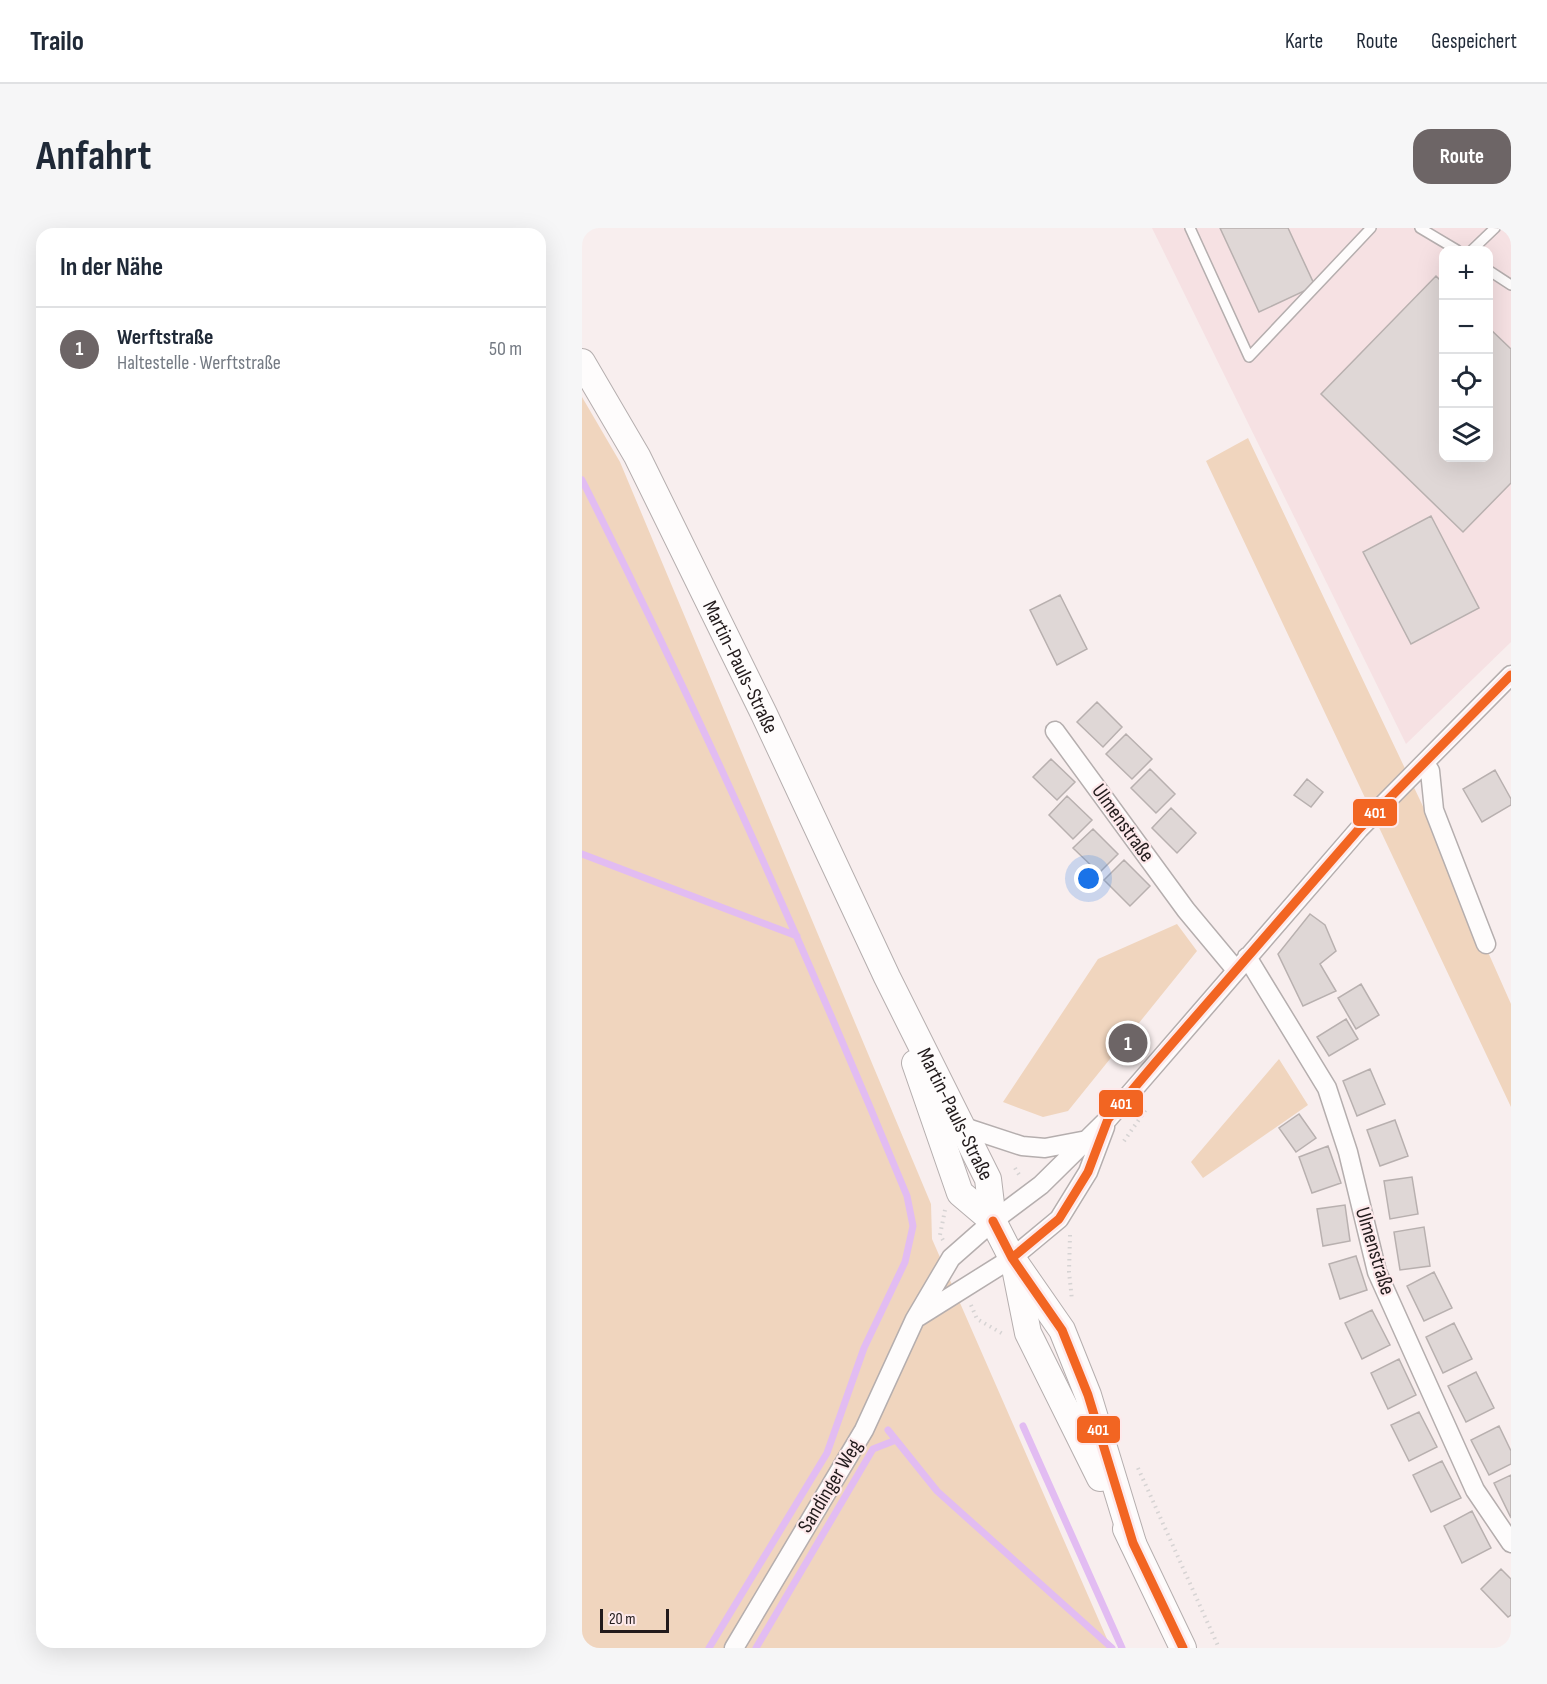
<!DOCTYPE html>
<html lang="de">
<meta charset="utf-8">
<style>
body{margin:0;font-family:"Sofia Sans Condensed",sans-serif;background:#f6f6f7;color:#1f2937}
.controls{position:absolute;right:18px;top:18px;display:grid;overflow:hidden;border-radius:12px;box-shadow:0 6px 24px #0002}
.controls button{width:54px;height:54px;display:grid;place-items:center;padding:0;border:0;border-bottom:2px solid #e0e1e3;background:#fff;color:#1f2937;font:30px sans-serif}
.scale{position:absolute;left:18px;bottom:15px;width:69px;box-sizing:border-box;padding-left:6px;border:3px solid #221b1c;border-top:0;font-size:16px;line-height:21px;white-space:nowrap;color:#221b1c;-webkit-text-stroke:4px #fde9eb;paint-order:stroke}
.you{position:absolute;left:507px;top:651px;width:21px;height:21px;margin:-15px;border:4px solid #fff;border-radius:50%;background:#1a73e8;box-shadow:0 0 0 9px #1a73e833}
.badge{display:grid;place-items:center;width:39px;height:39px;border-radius:50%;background:#6d6566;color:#fff;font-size:20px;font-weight:700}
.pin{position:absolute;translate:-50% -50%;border:3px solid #fff;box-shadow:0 2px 6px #0006}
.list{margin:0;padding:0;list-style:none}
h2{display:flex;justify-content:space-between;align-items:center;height:78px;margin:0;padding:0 24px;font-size:26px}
h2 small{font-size:20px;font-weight:400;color:#747a83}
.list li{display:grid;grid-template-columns:39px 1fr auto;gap:18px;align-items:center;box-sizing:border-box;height:84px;padding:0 24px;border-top:2px solid #e0e1e3}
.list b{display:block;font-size:22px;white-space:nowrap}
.list p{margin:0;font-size:20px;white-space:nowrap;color:#747a83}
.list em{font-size:20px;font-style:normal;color:#747a83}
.icon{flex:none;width:33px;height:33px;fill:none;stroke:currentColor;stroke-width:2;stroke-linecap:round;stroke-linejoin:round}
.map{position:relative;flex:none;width:929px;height:1420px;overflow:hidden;border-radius:18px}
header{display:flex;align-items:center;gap:36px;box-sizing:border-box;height:84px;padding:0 30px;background:#fff;border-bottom:2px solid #e0e1e3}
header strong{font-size:28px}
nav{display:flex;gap:33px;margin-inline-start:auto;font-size:21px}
.intro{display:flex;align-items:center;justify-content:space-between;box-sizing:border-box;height:144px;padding:0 36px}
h1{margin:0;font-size:42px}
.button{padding:15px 27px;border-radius:18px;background:#6d6566;color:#fff;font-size:21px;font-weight:700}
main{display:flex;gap:36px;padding:0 36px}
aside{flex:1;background:#fff;border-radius:18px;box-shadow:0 6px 24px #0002}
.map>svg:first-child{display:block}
.built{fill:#f6e1e3;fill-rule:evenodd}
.green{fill:#f0d5be}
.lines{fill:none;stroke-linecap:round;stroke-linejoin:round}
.stream{stroke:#e2bcf2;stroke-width:7}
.building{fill:#dfd7d6;stroke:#b8b0af;stroke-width:1.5}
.lane-casing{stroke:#b5aeae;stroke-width:12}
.street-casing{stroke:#b5aeae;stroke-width:21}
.secondary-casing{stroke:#b5aeae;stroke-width:28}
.path{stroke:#d6d3d3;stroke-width:4;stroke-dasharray:1.5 4.5;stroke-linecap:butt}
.lane{stroke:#fefcfc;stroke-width:9}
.street{stroke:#fefcfc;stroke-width:18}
.secondary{stroke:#fefcfc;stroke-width:26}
.bus-1-casing{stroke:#fde9eb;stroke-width:14}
.bus-1{stroke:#f26522;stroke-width:9}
.labels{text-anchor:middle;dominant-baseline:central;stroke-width:4.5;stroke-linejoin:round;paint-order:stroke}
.street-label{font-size:21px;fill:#221b1c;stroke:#fde9eb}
.line-badge{stroke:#fde9eb;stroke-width:2}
.badge-label{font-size:16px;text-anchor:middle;font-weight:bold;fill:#fff}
</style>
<header>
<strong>Trailo</strong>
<nav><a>Karte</a><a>Route</a><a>Gespeichert</a></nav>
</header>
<div class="intro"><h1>Anfahrt</h1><a class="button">Route</a></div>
<main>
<aside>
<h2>In der Nähe<small></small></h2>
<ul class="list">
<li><span class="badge">1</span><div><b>Werftstraße</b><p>Haltestelle · Werftstraße</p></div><em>50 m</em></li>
</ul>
</aside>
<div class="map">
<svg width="929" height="1420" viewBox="0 0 929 1420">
<rect width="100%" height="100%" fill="#f8eeee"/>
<path class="built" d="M570,0H929V414L824,516ZM861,22H906V230H861Z"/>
<path class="green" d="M0,169L38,234L349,976L350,1011L529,1420H0Z
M666,210L847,591L929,776V879L624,233Z
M595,696L615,723L486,883L461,889L421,874L516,731Z
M697,831L726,877L621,950L609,934Z"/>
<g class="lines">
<path class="stream" d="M0,252C118,486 225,725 325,968L331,998L323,1034L282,1120L245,1225L127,1420
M0,626L215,708
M441,1198L540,1420
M306,1202L355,1263L530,1420
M174,1420L291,1221L314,1212"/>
</g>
<path class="building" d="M638,0H706L733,58L677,84Z
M854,48L861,55V230H906V99L929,121V255L881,304L739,166Z
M849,288L897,380L829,416L781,324Z
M478,367L505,421L475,437L448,382Z
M515,474L540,499L521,519L495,494Z
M544,506L570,531L550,551L524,526Z
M469,531L493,554L475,572L451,549Z
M568,541L593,566L574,585L549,560Z
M913,542L929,571V577L900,594L881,561Z
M725,551L741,564L729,579L712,567Z
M485,568L510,592L491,611L467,587Z
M589,580L614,605L595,625L570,600Z
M511,601L536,626L517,645L491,620Z
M542,632L568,658L548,678L522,652Z
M728,686L743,697L754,723L738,736L754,763L721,778L696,726Z
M779,756L797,787L774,801L756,770Z
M764,791L776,811L747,828L735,809Z
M788,841L803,876L775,888L761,853Z
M717,886L734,910L714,924L697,900Z
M813,892L826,928L798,938L785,902Z
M746,918L759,955L730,965L717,929Z
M830,949L836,986L808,991L802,953Z
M763,977L768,1013L741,1018L735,981Z
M842,999L848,1038L818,1042L812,1004Z
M774,1028L785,1062L758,1071L747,1036Z
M852,1044L870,1080L842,1093L825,1058Z
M790,1082L808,1117L780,1131L763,1095Z
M872,1095L890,1131L861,1145L844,1109Z
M817,1131L834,1167L806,1181L789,1145Z
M894,1144L912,1180L884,1194L866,1158Z
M837,1184L855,1219L827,1233L809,1197Z
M917,1198L929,1223V1236L907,1247L889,1212Z
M860,1233L879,1270L849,1284L831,1247Z
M929,1247V1290L912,1255Z
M890,1283L909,1320L880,1335L862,1298Z
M919,1341L929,1351V1387L926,1389L899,1361Z"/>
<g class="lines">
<g class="lane-casing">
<path id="lane" d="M608,0L667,129L789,0
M838,0L875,22
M890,22L913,0
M906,42L929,57"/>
</g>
<g class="street-casing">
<path id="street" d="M473,503L604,682L654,742
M843,535L848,543L852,582L904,716
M665,729L745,860L766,924L795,1044L893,1262L929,1315
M379,898L440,918L463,920L505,912
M336,1089L430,1030L477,991L506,944L523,899
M152,1420L282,1202L333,1091L369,1030L411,993L459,957L526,891L777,601L929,447"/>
</g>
<g class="secondary-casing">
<g id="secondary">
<path id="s1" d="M0,134L55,228L182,486L305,749L406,951L411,993"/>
<path d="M333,835L378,965L411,993L430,1030L480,1102L506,1167L551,1315"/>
<path d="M433,1040L446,1105L518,1250"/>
<path d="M544,1301L601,1420"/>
</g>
</g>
<path class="path" d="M542,913L565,880
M433,940L438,948
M488,1007L487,1044L490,1072
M361,1012L358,1007L363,982
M389,1077L395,1091L421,1106
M556,1240L637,1420"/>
<use href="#lane" class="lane"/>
<use href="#street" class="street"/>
<use href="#secondary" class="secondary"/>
<g class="bus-1-casing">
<path id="bus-1" d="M411,993L430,1030L480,1102L506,1167L551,1315L601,1420
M430,1030L477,991L506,944L526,891L574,834L777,601L929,447"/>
</g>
<use href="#bus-1" class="bus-1"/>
</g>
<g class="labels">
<g class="street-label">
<text stroke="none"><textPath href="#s1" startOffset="344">Martin-Pauls-Straße</textPath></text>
<text transform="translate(541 595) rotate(54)">Ulmenstraße</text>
<text stroke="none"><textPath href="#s1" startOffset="840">Martin-Pauls-Straße</textPath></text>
<text transform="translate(793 1023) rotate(73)">Ulmenstraße</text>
<text transform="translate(248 1258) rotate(-59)">Sandinger Weg</text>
</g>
</g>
<g class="line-badge">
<rect x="770" y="570" width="46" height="29" rx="6" fill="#f26522"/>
<rect x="516" y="861" width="46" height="29" rx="6" fill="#f26522"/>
<rect x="494" y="1187" width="45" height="29" rx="6" fill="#f26522"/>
</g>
<g class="badge-label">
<text x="793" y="590">401</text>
<text x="539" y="881">401</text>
<text x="516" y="1207">401</text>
</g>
</svg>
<div class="controls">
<button>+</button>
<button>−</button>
<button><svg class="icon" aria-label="locate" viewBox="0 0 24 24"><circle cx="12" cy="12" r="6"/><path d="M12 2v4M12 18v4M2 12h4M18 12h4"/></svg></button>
<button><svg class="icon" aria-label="layers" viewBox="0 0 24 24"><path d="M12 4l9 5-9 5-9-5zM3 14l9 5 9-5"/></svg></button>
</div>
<div class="scale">20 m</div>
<div class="you"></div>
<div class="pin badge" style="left:546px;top:815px">1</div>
</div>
</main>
